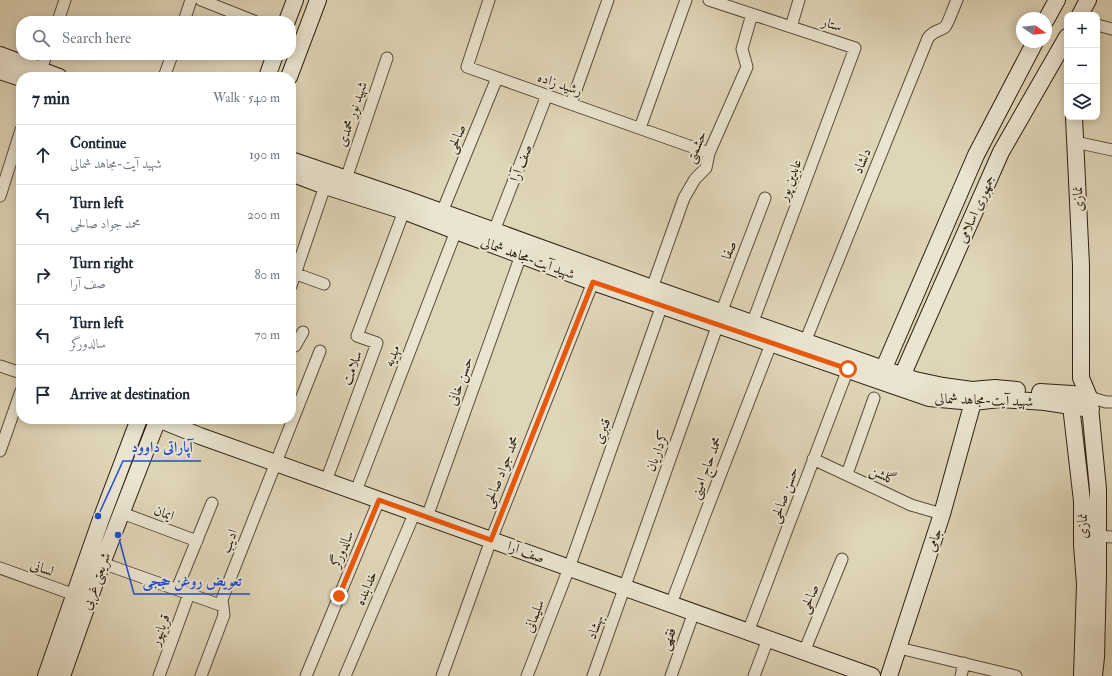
<!DOCTYPE html>
<meta charset="utf-8">
<style>
body{margin:0;font-family:"IM FELL Double Pica",Amiri,serif;background:#f2f2f3;color:#1f2937}
.controls{position:absolute;right:12px;top:12px;display:grid;overflow:hidden;border-radius:8px;box-shadow:0 2px 10px #0003}
.controls button{width:36px;height:36px;display:grid;place-items:center;padding:0;border:0;border-bottom:1px solid #e0e1e3;background:#fff;color:#1f2937;font:20px sans-serif}
.compass{position:absolute;left:1016px;top:12px;width:36px;height:36px;border-radius:50%;background:#fff;box-shadow:0 2px 10px #0003;rotate:104deg}
.stop{position:absolute;width:12px;height:12px;margin:-9px;border:3px solid #ea580c;border-radius:50%;background:#fff}
.stop.end{background:#ea580c;border-color:#fff;box-shadow:0 1px 4px #0008}
.list{margin:0;padding:0;list-style:none}
h2{display:flex;justify-content:space-between;align-items:center;height:52px;margin:0;padding:0 16px;font-size:17px}
h2 small{font-size:13px;font-weight:400;color:#747a83}
.list li{display:grid;grid-template-columns:26px 1fr auto;gap:12px;align-items:center;box-sizing:border-box;height:60px;padding:0 16px;border-top:1px solid #e0e1e3}
.list b{display:block;font-size:15px;white-space:nowrap}
.list p{margin:0;font-size:13px;white-space:nowrap;color:#747a83}
.list em{font-size:13px;font-style:normal;color:#747a83}
.icon{flex:none;width:22px;height:22px;fill:none;stroke:currentColor;stroke-width:2;stroke-linecap:round;stroke-linejoin:round}
.map{position:relative;flex:none;width:1112px;height:676px;overflow:hidden}
.search{position:absolute;background:#fff;box-shadow:0 2px 10px #0003;left:16px;top:16px;width:280px;height:44px;display:flex;align-items:center;gap:10px;box-sizing:border-box;padding:0 14px;border-radius:16px;color:#747a83;font-size:15px}
.panel{position:absolute;background:#fff;box-shadow:0 2px 10px #0003;left:16px;top:72px;width:280px;height:352px;border-radius:16px}
.map>svg:first-child{display:block}
.lines{fill:none;stroke-linecap:round;stroke-linejoin:round}
.street-casing{stroke:#594d3b;stroke-width:13}
.secondary-casing{stroke:#2c2012;stroke-width:18}
.street{stroke:#eae4d0;stroke-width:11}
.secondary{stroke:#eae4d0;stroke-width:16}
.route{stroke:#ea580c;stroke-width:5}
.labels{text-anchor:middle;dominant-baseline:central;stroke-width:4;stroke-linejoin:round;paint-order:stroke}
.street-label{font-size:14px;fill:#2c2012;stroke:#eae4d0}
.leader{fill:none;stroke:#1d4ed8;stroke-width:1.5}
.callout-dot{fill:#1d4ed8;stroke:#eae4d0;stroke-width:1.5}
.callout-label{font-size:15px;text-anchor:middle;font-weight:bold;fill:#1d4ed8;stroke:#eae4d0;stroke-width:4;stroke-linejoin:round;paint-order:stroke}
</style>
<div class="map">
<svg width="1112" height="676" viewBox="0 0 1112 676">
<rect width="100%" height="100%" fill="#dfd5b7"/>
<filter id="stains"><feTurbulence type="fractalNoise" baseFrequency=".005" numOctaves="4"/><feColorMatrix values="0 0 0 0 .2 0 0 0 0 .09 0 0 0 0 .02 0 0 0 .5 -.17"/></filter>
<radialGradient id="worn" r=".72"><stop offset=".6" stop-color="#630" stop-opacity="0"/><stop offset="1" stop-color="#630" stop-opacity=".3"/></radialGradient>
<g class="lines">
<g class="street-casing">
<path id="street" d="M201,0L254,21
M489,0L467,67L709,153
M709,0L855,48L752,324
M58,21L65,0
M184,21L191,0
M1097,25L1112,29
M791,27L799,0
M41,70L46,55
M164,77L172,55
M571,104L608,0
M640,128L686,0
M1075,142L1112,150
M346,179L387,58
M0,196L21,130
M442,212L497,78
M494,231L547,95
M291,272L324,284
M291,286L325,186
M652,288L684,198L695,179L706,168L709,153L747,67L742,49L752,14
M721,313L765,198
M805,342L928,38C934,30 938,32 945,27C948,24 954,6 957,0
M291,344L295,346L303,332
M0,366L21,373
M1089,397L1106,402H1112
M0,451L21,391
M813,459L911,505L942,514
M847,474L874,398
M326,481L377,343L357,336L404,211
M356,491L456,231
M122,513L197,541
M427,517L521,255
M1098,536L1112,537
M102,563L223,606
M0,568L75,595
M177,589L212,503
M671,604L704,517L771,344
M748,632L848,369
M899,648L1016,676
M804,652L842,559
M159,676L189,594
M201,676L224,615L222,600L226,589L320,351
M306,676L379,500
M345,676L415,512
M442,676L491,540L593,282
M527,676L569,568L662,305
M593,676L718,324
M671,676L694,612
M754,676L768,639
M961,676L964,663"/>
</g>
<g class="secondary-casing">
<path id="secondary" d="M1080,15L1088,0
M1046,20L1057,0
M287,21L295,0
M0,55L59,77
M0,71L21,78
M267,77L275,55
M289,77L318,0
M1074,117L1081,265V378L1089,397L1098,489V575L1096,657L1094,676
M291,160L406,199L652,288L915,380L943,386L972,390L995,388L1017,390
M291,173L325,186L404,211L456,231L593,282L929,398L973,402L1000,399L1045,402L1091,409
M880,378L883,370L976,155L1035,42
M899,386L906,367L1001,152L1067,37
M1040,392L1072,394L1089,397
M1072,397L1071,406L1082,501V545L1085,584L1082,676
M158,419L200,436L872,676
M46,676L100,522L139,419
M62,676L102,563L158,419
M889,676L942,514L973,402"/>
</g>
<use href="#street" class="street"/>
<use href="#secondary" class="secondary"/>
</g>
<g class="lines">
<path class="route" d="M339,596L379,500L491,540L593,282L848,369"/>
</g>
<g class="labels">
<g class="street-label">
<text transform="translate(832 24) rotate(18)">ستار</text>
<text transform="translate(560 84) rotate(19)">رشید زاده</text>
<text transform="translate(352 114) rotate(-71)">شهید نور محمدی</text>
<text transform="translate(456 139) rotate(-68)">صالحی</text>
<text transform="translate(696 147) rotate(-67)">حشمتی</text>
<text transform="translate(862 161) rotate(-68)">دلشاد</text>
<text transform="translate(521 163) rotate(-69)">صف آرا</text>
<text transform="translate(790 180) rotate(-70)">عابدین پور</text>
<text transform="translate(1078 199) rotate(-93)">نمازی</text>
<text transform="translate(976 209) rotate(-66)">جمهوری اسلامی</text>
<text transform="translate(729 250) rotate(-69)">صفا</text>
<text transform="translate(528 258) rotate(20)">شهید آیت-مجاهد شمالی</text>
<text transform="translate(392 356) rotate(-69)">مهدیه</text>
<text transform="translate(352 368) rotate(-70)">سلامت</text>
<text transform="translate(460 381) rotate(-70)">حسن خانی</text>
<text transform="translate(984 400) rotate(2)">شهید آیت-مجاهد شمالی</text>
<text transform="translate(602 431) rotate(-70)">قنبری</text>
<text transform="translate(657 451) rotate(-70)">کرداریان</text>
<text transform="translate(706 468) rotate(-69)">محمد حاج امینی</text>
<text transform="translate(501 472) rotate(-68)">محمد جواد صالحی</text>
<text transform="translate(883 475) rotate(25)">گلشن</text>
<text transform="translate(784 495) rotate(-70)">حسن صالحی</text>
<text transform="translate(164 513) rotate(20)">ایمان</text>
<text transform="translate(1082 526) rotate(-90)">نمازی</text>
<text transform="translate(934 540) rotate(-72)">جامی</text>
<text transform="translate(229 541) rotate(-68)">ادیب</text>
<text transform="translate(342 549) rotate(-67)">سالدورگر</text>
<text transform="translate(526 552) rotate(20)">صف آرا</text>
<text transform="translate(42 568) rotate(19)">لسانی</text>
<text transform="translate(96 581) rotate(-70)">شریعتی غربی</text>
<text transform="translate(366 588) rotate(-67)">خدابنده</text>
<text transform="translate(809 599) rotate(-68)">صالحی</text>
<text transform="translate(534 616) rotate(-69)">سلیمانی</text>
<text transform="translate(595 627) rotate(-70)">بهشاد</text>
<text transform="translate(160 630) rotate(-70)">قربانپور</text>
<text transform="translate(668 639) rotate(-70)">فقهی</text>
</g>
</g>
<path class="leader" d="M98 516L123 461H201M118 535L134 594H250"/>
<g class="callout-dot">
<circle cx="98" cy="516" r="4"/>
<circle cx="118" cy="535" r="4"/>
</g>
<g class="callout-label">
<text x="162" y="452">آپاراتی داوود</text>
<text x="192" y="586">تعویض روغن حججی</text>
</g>
<rect width="100%" height="100%" filter="url(#stains)"/>
<rect width="100%" height="100%" fill="url(#worn)"/>
</svg>
<div class="controls">
<button>+</button>
<button>−</button>
<button><svg class="icon" aria-label="layers" viewBox="0 0 24 24"><path d="M12 4l9 5-9 5-9-5zM3 14l9 5 9-5"/></svg></button>
</div>
<svg class="compass" viewBox="-18 -18 36 36"><path d="M0-13l5 13h-10z" fill="#e53935"/><path d="M0 13l5-13h-10z" fill="#747a83"/></svg>
<div class="stop" style="left:848px;top:369px"></div>
<div class="stop end" style="left:339px;top:596px"></div>
<div class="search"><svg class="icon" aria-label="search" viewBox="0 0 24 24"><circle cx="10" cy="10" r="6"/><path d="M15 15l6 6"/></svg>Search here</div>
<section class="panel">
<h2>7 min<small>Walk · 540 m</small></h2>
<ul class="list">
<li><svg class="icon" aria-label="ahead" viewBox="0 0 24 24"><path d="M12 20V5M6 11l6-6 6 6"/></svg><div><b>Continue</b><p>شهید آیت-مجاهد شمالی</p></div><em>190 m</em></li>
<li><svg class="icon" aria-label="left" viewBox="0 0 24 24"><path d="M17 20v-9H6M10 6l-5 5 5 5"/></svg><div><b>Turn left</b><p>محمد جواد صالحی</p></div><em>200 m</em></li>
<li><svg class="icon" aria-label="right" viewBox="0 0 24 24"><path d="M7 20v-9h11M14 6l5 5-5 5"/></svg><div><b>Turn right</b><p>صف آرا</p></div><em>80 m</em></li>
<li><svg class="icon" aria-label="left" viewBox="0 0 24 24"><path d="M17 20v-9H6M10 6l-5 5 5 5"/></svg><div><b>Turn left</b><p>سالدورگر</p></div><em>70 m</em></li>
<li><svg class="icon" aria-label="arrive" viewBox="0 0 24 24"><path d="M6 21V4h12l-3 4 3 4H6"/></svg><div><b>Arrive at destination</b></div></li>
</ul>
</section>
</div>
